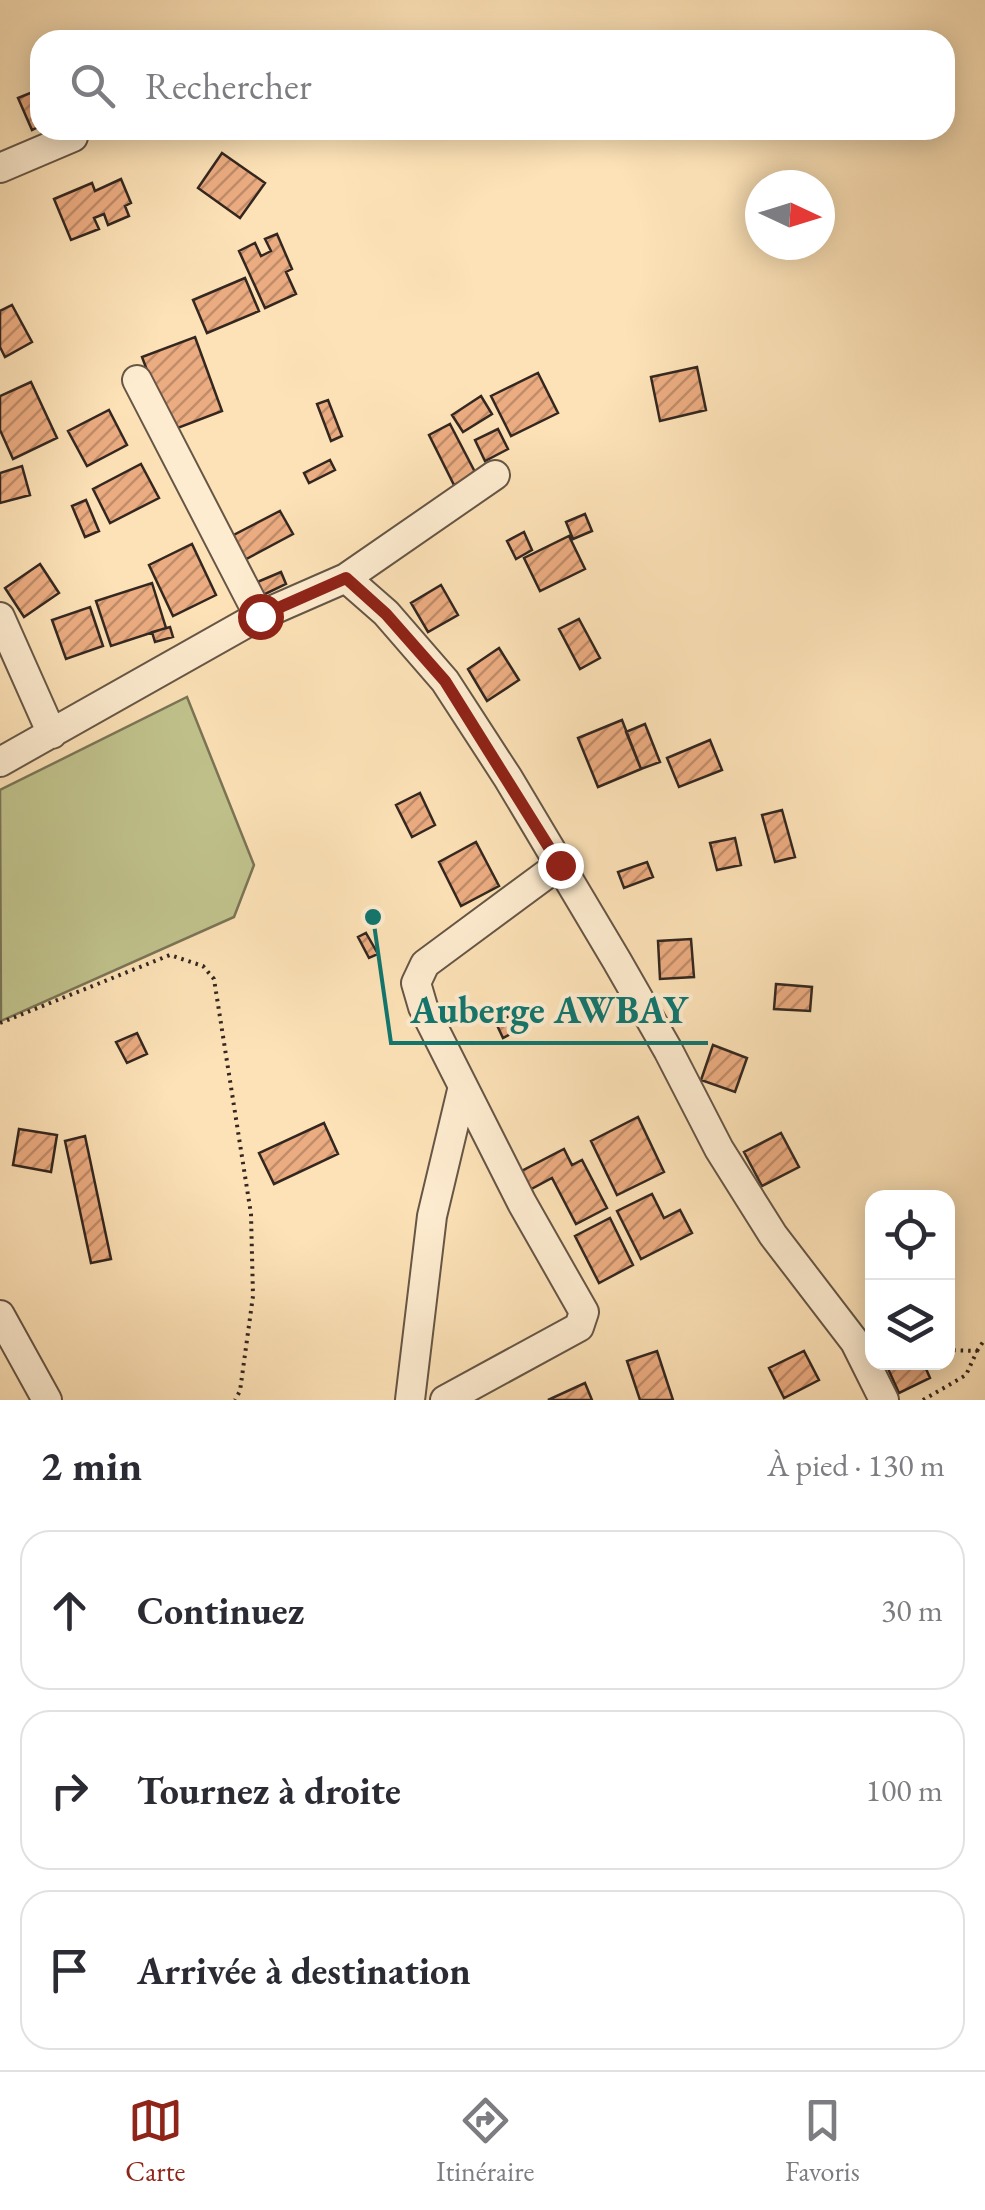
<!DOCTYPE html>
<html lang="fr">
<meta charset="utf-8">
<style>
body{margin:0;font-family:"EB Garamond",serif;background:#f7f7f7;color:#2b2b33}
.controls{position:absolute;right:30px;bottom:30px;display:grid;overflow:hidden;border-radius:20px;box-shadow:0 5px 25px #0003}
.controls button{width:90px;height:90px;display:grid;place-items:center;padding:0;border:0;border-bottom:2px solid #e1e1e2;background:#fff;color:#2b2b33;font:50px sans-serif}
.compass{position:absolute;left:745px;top:170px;width:90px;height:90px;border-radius:50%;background:#fff;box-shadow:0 5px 25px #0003;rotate:94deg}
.stop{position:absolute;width:30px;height:30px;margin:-22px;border:8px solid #8f2418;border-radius:50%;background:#fff}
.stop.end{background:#8f2418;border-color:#fff;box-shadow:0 2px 10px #0008}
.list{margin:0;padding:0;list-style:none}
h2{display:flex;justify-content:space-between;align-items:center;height:130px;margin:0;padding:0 40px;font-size:42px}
h2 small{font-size:32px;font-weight:400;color:#7c7c81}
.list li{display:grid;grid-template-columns:65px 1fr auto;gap:30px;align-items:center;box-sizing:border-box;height:160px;margin:0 20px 20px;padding:0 20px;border:2px solid #e1e1e2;border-radius:30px}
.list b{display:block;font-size:38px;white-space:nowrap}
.list em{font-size:32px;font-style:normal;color:#7c7c81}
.icon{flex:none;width:55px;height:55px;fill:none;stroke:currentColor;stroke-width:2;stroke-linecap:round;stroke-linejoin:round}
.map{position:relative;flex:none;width:985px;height:1400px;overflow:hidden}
.search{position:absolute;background:#fff;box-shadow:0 5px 25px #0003;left:30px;right:30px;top:30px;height:110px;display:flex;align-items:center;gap:25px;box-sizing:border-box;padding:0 35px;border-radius:30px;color:#7c7c81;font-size:38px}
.sheet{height:670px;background:#fff}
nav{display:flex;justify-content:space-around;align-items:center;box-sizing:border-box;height:140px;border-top:2px solid #e1e1e2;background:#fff;font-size:28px;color:#7c7c81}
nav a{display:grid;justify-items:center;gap:5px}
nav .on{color:#8f2418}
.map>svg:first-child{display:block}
.pitch{fill:#c1c38d;stroke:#7a7556;stroke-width:2.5}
.building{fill:url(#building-hatch);stroke:#332720;stroke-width:2.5}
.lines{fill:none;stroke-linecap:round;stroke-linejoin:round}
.minor-casing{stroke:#665646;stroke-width:32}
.path{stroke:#332720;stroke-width:4;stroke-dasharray:2.5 5;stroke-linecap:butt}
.minor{stroke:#feecd0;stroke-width:28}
.route{stroke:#8f2418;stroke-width:12}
.leader{fill:none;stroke:#0f766e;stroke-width:4}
.callout-dot{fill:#0f766e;stroke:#feecd0;stroke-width:4}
.callout-label{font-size:38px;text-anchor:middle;font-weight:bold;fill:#0f766e;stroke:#feecd0;stroke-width:8;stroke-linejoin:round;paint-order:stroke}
</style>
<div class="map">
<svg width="985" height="1400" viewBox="0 0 985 1400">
<defs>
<pattern id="building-hatch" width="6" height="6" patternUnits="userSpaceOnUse" patternTransform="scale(2.5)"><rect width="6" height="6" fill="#ecac81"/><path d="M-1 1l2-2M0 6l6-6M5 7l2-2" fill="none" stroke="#c08c69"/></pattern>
</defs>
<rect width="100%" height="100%" fill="#fde2b7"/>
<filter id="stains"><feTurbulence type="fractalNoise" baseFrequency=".002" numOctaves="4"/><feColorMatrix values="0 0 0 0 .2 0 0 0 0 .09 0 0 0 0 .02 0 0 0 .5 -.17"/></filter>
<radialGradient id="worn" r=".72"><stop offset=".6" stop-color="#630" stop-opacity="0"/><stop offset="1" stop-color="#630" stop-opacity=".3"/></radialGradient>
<path class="pitch" d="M187,697L254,865L234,917L1,1021L0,790Z"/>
<path class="building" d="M40,89V126L32,130L18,98Z
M222,153L265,183L240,218L198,188Z
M121,179L131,203L125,206L129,216L108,225L104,214L94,218L99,229L71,240L54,199L92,183L95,191Z
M277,234L292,269L286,272L296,294L265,308L239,251L255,243L261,256L271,251L265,239Z
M245,278L259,311L207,333L193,300Z
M12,305L32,342L5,357L0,347V311Z
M195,337L222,411L170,431L142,357Z
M697,367L706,410L660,421L651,377Z
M538,373L558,413L511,436L491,396Z
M31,382L57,438L13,459L0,430V396Z
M481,396L492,414L463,432L452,415Z
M328,400L342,436L331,441L317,404Z
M109,410L127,445L87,466L68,431Z
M450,424L476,474L454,485L429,435Z
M498,429L508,449L485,461L475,440Z
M330,460L335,470L309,483L304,473Z
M141,464L159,498L110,523L93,489Z
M22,466L30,495L0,503V473Z
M86,500L99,531L85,537L72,506Z
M280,511L293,534L237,564L224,540Z
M585,514L592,531L573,539L566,522Z
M524,532L532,550L516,559L507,541Z
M569,536L585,569L540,591L524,558Z
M192,544L216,595L173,616L149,565Z
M40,564L59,593L24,617L5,588Z
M281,572L286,584L261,596L255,583Z
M152,583L166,628L111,646L96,601Z
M441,585L458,615L428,632L411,603Z
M90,607L103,646L66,659L52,620Z
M579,619L600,658L580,669L559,629Z
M170,627L173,637L155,642L152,632Z
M499,648L519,680L487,701L468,669Z
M622,720L641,769L598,787L578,738Z
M645,724L660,762L641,769L626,732Z
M710,740L722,770L679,787L667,758Z
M420,793L435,825L412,837L396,805Z
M782,810L795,857L775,862L762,815Z
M735,838L741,865L717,870L710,843Z
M476,842L499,886L461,906L439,862Z
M647,862L653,877L624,888L618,872Z
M366,933L378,954L369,958L358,937Z
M691,939L694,977L660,979L658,941Z
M776,984L812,987L810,1011L774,1009Z
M528,1006L535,1021L503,1038L496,1023Z
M137,1033L147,1054L127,1063L116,1042Z
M713,1045L747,1058L735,1092L701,1080Z
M638,1117L664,1172L617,1195L591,1141Z
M324,1123L338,1154L274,1184L259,1153Z
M19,1129L57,1135L51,1172L13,1165Z
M781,1133L799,1167L762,1186L744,1152Z
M85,1136L111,1259L91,1263L65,1141Z
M564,1149L572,1165L582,1160L607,1208L576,1224L552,1178L520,1195L510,1177Z
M652,1194L664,1218L680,1210L692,1233L641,1259L617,1211Z
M610,1218L633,1265L599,1283L575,1236Z
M657,1351L673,1400H640L627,1361Z
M804,1351L819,1380L784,1398L769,1368Z
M885,1362H923L930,1378L899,1393Z
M585,1383L592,1400H548Z"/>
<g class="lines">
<g class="minor-casing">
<path id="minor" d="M0,168L73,137
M137,380L259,616
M346,578L386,613L445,681L508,778L617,961L668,1050L719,1149L773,1235L855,1342L884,1400
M0,617L52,734
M0,762L259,616L346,578L495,475
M0,1315L47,1400
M410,1400L432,1216L463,1086
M445,1400L579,1327L584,1312L522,1203L423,1007L416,983L425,964L559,865"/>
</g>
<path class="path" d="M0,1023L170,955L203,966L214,979L251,1214L253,1296L240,1391L235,1400
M977,1351L985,1339
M923,1400L966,1375L977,1351L948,1350"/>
<use href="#minor" class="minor"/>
</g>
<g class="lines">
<path class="route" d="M260,616L346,578L386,614L445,681L560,865"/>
</g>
<path class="leader" d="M373 917L391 1043H708"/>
<circle class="callout-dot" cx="373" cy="917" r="10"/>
<g class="callout-label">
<text x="549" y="1023">Auberge AWBAY</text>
</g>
<rect width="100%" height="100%" filter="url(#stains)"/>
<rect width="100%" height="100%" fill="url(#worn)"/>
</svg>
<div class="controls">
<button><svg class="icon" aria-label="locate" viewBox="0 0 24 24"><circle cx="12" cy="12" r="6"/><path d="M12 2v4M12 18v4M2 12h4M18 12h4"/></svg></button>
<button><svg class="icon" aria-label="layers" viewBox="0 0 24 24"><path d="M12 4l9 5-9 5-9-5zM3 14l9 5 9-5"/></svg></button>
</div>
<svg class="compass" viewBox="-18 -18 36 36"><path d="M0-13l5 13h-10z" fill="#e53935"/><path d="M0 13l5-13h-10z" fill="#7c7c81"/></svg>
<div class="stop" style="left:260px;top:616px"></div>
<div class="stop end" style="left:560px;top:865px"></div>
<div class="search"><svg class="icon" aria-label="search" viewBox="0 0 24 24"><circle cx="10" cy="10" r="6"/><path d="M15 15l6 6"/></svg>Rechercher</div>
</div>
<section class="sheet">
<h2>2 min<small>À pied · 130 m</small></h2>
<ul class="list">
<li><svg class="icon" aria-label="ahead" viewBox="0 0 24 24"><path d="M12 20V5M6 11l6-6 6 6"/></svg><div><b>Continuez</b></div><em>30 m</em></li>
<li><svg class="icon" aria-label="right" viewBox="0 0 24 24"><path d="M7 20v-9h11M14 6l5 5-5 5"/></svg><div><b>Tournez à droite</b></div><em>100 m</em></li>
<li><svg class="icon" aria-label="arrive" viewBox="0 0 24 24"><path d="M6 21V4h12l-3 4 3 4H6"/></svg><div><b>Arrivée à destination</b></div></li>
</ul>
</section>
<nav>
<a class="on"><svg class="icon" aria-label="map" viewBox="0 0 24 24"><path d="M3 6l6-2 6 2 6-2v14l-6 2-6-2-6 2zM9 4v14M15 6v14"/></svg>Carte</a>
<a><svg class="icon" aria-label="directions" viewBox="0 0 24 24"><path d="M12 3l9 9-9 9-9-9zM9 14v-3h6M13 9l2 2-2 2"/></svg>Itinéraire</a>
<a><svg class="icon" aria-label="saved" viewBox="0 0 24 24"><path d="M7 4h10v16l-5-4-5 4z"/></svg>Favoris</a>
</nav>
